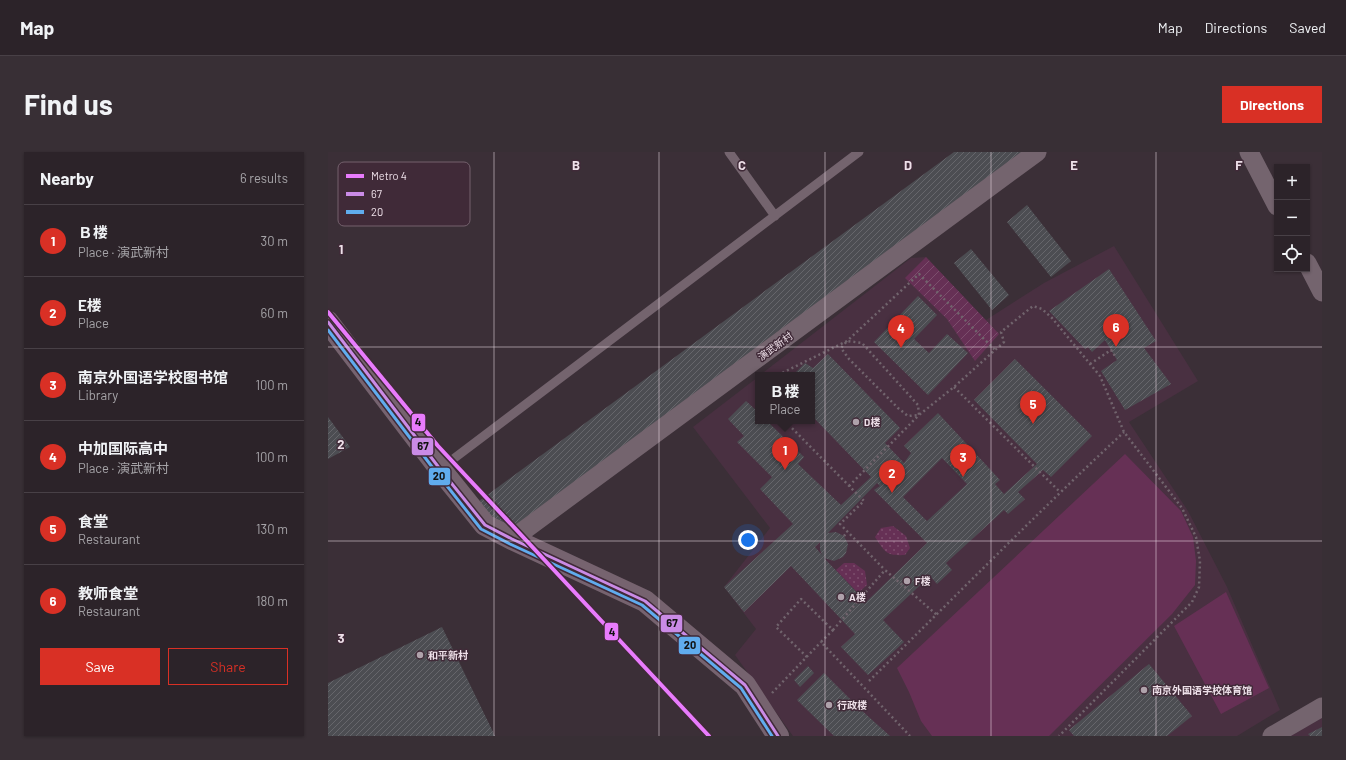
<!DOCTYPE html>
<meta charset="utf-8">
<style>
body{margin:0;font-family:Barlow,"Noto Sans SC",sans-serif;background:#382f35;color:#f1f3f6}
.controls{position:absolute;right:12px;top:12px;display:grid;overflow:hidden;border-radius:0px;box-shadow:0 1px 3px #0004}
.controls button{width:36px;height:36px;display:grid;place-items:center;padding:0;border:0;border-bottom:1px solid #484046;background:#2c2329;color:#f1f3f6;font:20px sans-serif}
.you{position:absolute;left:420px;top:388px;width:14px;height:14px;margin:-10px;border:3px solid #fff;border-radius:50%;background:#1a73e8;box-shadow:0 0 0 6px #1a73e833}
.badge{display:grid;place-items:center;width:26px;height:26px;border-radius:50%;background:#d93025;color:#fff;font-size:13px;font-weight:700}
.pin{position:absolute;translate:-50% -33px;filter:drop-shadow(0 1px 2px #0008)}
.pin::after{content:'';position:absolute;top:21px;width:14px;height:12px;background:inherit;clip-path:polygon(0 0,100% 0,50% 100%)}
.popup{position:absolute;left:427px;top:220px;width:60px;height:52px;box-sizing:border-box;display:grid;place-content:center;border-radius:0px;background:#2c2329;filter:drop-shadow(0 1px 3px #0005);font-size:13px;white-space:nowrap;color:#a6a4a8}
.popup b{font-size:15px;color:#f1f3f6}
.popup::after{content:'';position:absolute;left:50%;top:100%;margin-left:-8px;border:8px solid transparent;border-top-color:#2c2329}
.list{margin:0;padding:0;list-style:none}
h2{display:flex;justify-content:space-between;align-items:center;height:52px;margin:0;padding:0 16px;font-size:17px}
h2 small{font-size:13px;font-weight:400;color:#a6a4a8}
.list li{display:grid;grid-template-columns:26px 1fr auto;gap:12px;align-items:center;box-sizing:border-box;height:72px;padding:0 16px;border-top:1px solid #484046}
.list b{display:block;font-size:15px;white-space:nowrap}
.list p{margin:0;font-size:13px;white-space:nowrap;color:#a6a4a8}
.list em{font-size:13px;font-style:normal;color:#a6a4a8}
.actions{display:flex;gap:8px;padding:12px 16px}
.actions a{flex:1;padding:9px 0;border:1px solid #d93025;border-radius:0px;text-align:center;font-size:14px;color:#d93025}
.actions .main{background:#d93025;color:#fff}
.icon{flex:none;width:22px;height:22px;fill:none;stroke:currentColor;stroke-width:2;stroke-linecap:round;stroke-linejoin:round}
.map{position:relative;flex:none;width:994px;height:584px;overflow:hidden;border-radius:0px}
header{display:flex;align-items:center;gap:24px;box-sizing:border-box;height:56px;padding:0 20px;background:#2c2329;border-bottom:1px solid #484046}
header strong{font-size:19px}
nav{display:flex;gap:22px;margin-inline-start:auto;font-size:14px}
.intro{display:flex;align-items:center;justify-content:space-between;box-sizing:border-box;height:96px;padding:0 24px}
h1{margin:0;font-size:28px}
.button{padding:10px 18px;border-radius:0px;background:#d93025;color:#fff;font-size:14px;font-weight:700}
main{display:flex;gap:24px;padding:0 24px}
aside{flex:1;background:#2c2329;border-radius:0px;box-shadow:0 1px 3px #0004}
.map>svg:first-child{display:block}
.built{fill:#493041}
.grass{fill:url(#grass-dots)}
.garden{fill:url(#garden-furrows)}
.pitch{fill:#663055}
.building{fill:url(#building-hatch);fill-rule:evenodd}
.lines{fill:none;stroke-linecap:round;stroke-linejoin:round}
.path{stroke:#71646d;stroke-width:2.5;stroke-dasharray:2 3;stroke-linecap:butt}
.service{stroke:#74646e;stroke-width:9}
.minor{stroke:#74646e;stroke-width:19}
.primary{stroke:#76636f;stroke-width:22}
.bus-1-casing{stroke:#402a38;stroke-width:6}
.bus-2-casing{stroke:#402a38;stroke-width:6}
.bus-1{stroke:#ca8be6;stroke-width:3}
.bus-2{stroke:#60acee;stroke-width:3}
.metro-1-casing{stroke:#402a38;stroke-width:7}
.metro-1{stroke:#e87bfc;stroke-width:4}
.grid{fill:none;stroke:#eee0e9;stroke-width:1;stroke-opacity:0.55}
.poi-dot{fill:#afa2ab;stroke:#402a38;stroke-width:1.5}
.labels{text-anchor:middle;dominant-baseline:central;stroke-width:3;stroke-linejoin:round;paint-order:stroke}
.street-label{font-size:10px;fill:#eee0e9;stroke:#402a38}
.poi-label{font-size:10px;font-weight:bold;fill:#eee0e9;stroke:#402a38;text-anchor:start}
.key{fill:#402a38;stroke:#74616d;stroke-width:1}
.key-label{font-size:11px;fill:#eee0e9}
.grid-label{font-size:13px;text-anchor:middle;font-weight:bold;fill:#eee0e9;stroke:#402a38;stroke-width:3;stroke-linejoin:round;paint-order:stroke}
.line-badge{stroke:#402a38;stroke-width:1.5}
.pale-badge-label{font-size:11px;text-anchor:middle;font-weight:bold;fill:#111}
</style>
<header>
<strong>Map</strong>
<nav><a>Map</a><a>Directions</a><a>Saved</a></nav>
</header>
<div class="intro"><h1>Find us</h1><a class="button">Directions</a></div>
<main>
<aside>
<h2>Nearby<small>6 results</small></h2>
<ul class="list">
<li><span class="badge">1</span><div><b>Ｂ楼</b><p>Place · 演武新村</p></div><em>30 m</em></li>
<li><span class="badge">2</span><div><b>E楼</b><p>Place</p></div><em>60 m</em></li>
<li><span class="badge">3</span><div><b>南京外国语学校图书馆</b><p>Library</p></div><em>100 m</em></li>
<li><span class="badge">4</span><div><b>中加国际高中</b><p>Place · 演武新村</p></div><em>100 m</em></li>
<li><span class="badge">5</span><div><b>食堂</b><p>Restaurant</p></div><em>130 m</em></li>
<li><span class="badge">6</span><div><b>教师食堂</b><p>Restaurant</p></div><em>180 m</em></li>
</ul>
<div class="actions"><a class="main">Save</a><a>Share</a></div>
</aside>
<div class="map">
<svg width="994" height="584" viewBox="0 0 994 584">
<defs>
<pattern id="grass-dots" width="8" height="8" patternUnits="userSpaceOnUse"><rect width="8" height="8" fill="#663055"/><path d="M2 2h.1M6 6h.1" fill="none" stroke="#7c4e6d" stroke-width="1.8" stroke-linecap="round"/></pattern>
<pattern id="garden-furrows" width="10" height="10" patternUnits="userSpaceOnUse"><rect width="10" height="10" fill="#663055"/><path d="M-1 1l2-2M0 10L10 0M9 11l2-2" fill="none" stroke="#7c4e6d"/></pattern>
<pattern id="building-hatch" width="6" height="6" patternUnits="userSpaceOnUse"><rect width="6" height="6" fill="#4c4d52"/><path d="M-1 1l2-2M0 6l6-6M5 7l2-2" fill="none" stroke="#66666b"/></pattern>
</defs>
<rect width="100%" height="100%" fill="#3b2f37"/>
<path class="built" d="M786,94L870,229L801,270L860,359L899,435L952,558L909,584H465L407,503L428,477L396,435L442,376L365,275L430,225V269H484V223H432L583,106L598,105L658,168L716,131Z
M994,566V584H962Z"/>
<path class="grass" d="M565,374L578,384L582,396L577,403C558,404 557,400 547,385L553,376Z
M516,411H526L537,419L539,433L530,441L508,418Z"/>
<path class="garden" d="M598,105L671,182L647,209L619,167L577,126Z"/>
<path class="pitch" d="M797,302L853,359L865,385L868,409L867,433L844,462L721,584H604L593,569L581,540L569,516Z
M898,440L941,536L893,562L846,474Z"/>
<path class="building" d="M626,0H709L184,387L143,355Z
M699,53L743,109L723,125L679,70Z
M643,97L681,143L664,158L626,111Z
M781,117L828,189L816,196L843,232L797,258L773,219L789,208L777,188L764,200L760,195L757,197L721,159Z
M590,144L609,163L586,187L601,201L619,182L640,201L600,243L546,190Z
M500,202L572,276L557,291L576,311L583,301L576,294L610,261L672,328L667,332L676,342L709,312L646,248L687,207L764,284L723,325L715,318L690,340L697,347L680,362L676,358L618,411L624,418L609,432L602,424L555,468L576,490L540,523L513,495L527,482L463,414L416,460L396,435L465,372L432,337L444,325L409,290L416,284L400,267L418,249L430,260V269H439L476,305L470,312L513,353L543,325L484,264V223H465L477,211L485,216ZM614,306L639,332L599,369L575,345ZM549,331L552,334L546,338L599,391L538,450L496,406L506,409L515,405L518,401L520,392L516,384L508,380L500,381ZM492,390V398L494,403L487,395Z
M0,265L22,295L0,307Z
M114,475L167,584H0V531Z
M821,512L864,564L839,584H746L741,578Z
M480,514L486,521L472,535L466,528Z
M496,521L532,557L562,584H506L469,548Z
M994,575V584H982L980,582Z"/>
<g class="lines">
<path class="path" d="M762,212L783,198L787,204
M450,223L519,189L591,122L667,198
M626,235L732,340
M457,269L536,349L512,372L557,418
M521,334L591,263L590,253L534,191L519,189L513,196L521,207L570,256L580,264L591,263L626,235L676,190L673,180L705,154L714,157L724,166L772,224L796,280L854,356L868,385L872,409L871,435L864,450L731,584
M516,384L519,380
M505,478L557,418L609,463
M479,505L448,475L473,447L505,478L493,490L582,584
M541,529C626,446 709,361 796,280
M444,541L493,490"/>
<path class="service" d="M401,0L447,64
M112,317L531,0"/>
<path class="minor" d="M921,0L949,54
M979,111L994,140
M184,387L709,0
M944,584L994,555"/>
<path class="primary" d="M0,170L112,317L157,373L184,387L317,449L417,533L450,584"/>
<g class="bus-1-casing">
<path id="bus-1" d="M0,170L112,317L157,373L184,387L317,449L417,533L450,584"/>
</g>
<g class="bus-2-casing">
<path id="bus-2" d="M0,178L108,320L153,377L182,392L314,453L413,536L444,584"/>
</g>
<use href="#bus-1" class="bus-1"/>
<use href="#bus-2" class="bus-2"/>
<g class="metro-1-casing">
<path id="metro-1" d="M0,160L110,294L381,584"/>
</g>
<use href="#metro-1" class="metro-1"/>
</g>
<path class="grid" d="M166,0V584M331,0V584M497,0V584M663,0V584M828,0V584M0,195H994M0,389H994"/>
<g class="poi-dot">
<circle cx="528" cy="270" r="4"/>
<circle cx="579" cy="429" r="4"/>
<circle cx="513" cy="445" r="4"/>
<circle cx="92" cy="503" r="4"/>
<circle cx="816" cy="538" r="4"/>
<circle cx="501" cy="553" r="4"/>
</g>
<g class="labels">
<g class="street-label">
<text transform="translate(447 194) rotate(-36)">演武新村</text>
</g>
<g class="poi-label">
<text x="536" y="270">D楼</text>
<text x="587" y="429">F楼</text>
<text x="521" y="445">A楼</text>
<text x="100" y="503">和平新村</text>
<text x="824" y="538">南京外国语学校体育馆</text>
<text x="509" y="553">行政楼</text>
</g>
</g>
<rect x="10" y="10" width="132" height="64" rx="6" class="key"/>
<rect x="18" y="22" width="18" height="4" fill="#e87bfc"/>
<rect x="18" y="40" width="18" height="4" fill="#ca8be6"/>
<rect x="18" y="58" width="18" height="4" fill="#60acee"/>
<g class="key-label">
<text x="43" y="28">Metro 4</text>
<text x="43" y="46">67</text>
<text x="43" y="64">20</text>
</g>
<g class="grid-label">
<text x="248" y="18">B</text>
<text x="414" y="18">C</text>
<text x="580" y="18">D</text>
<text x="746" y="18">E</text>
<text x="911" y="18">F</text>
<text x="13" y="102">1</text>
<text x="13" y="297">2</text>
<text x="13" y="491">3</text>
</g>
<g class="line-badge">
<rect x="83" y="261" width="15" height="19" rx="4" fill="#e87bfc"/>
<rect x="83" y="285" width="23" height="19" rx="4" fill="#ca8be6"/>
<rect x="100" y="315" width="23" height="19" rx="4" fill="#60acee"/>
<rect x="332" y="462" width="23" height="19" rx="4" fill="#ca8be6"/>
<rect x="276" y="470" width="15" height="19" rx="4" fill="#e87bfc"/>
<rect x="350" y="484" width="23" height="19" rx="4" fill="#60acee"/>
</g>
<g class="pale-badge-label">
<text x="90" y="274">4</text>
<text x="95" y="298">67</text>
<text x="111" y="328">20</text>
<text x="344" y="475">67</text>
<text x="284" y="484">4</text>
<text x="362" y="497">20</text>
</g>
</svg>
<div class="controls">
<button>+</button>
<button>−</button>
<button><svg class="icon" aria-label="locate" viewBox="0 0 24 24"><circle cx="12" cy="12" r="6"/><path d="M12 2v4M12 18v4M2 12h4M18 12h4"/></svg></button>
</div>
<div class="you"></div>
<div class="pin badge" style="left:457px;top:318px">1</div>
<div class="popup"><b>Ｂ楼</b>Place</div>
<div class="pin badge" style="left:564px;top:341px">2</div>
<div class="pin badge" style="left:635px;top:325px">3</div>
<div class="pin badge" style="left:573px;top:196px">4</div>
<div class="pin badge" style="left:705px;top:272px">5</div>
<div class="pin badge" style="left:788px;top:195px">6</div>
</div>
</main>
